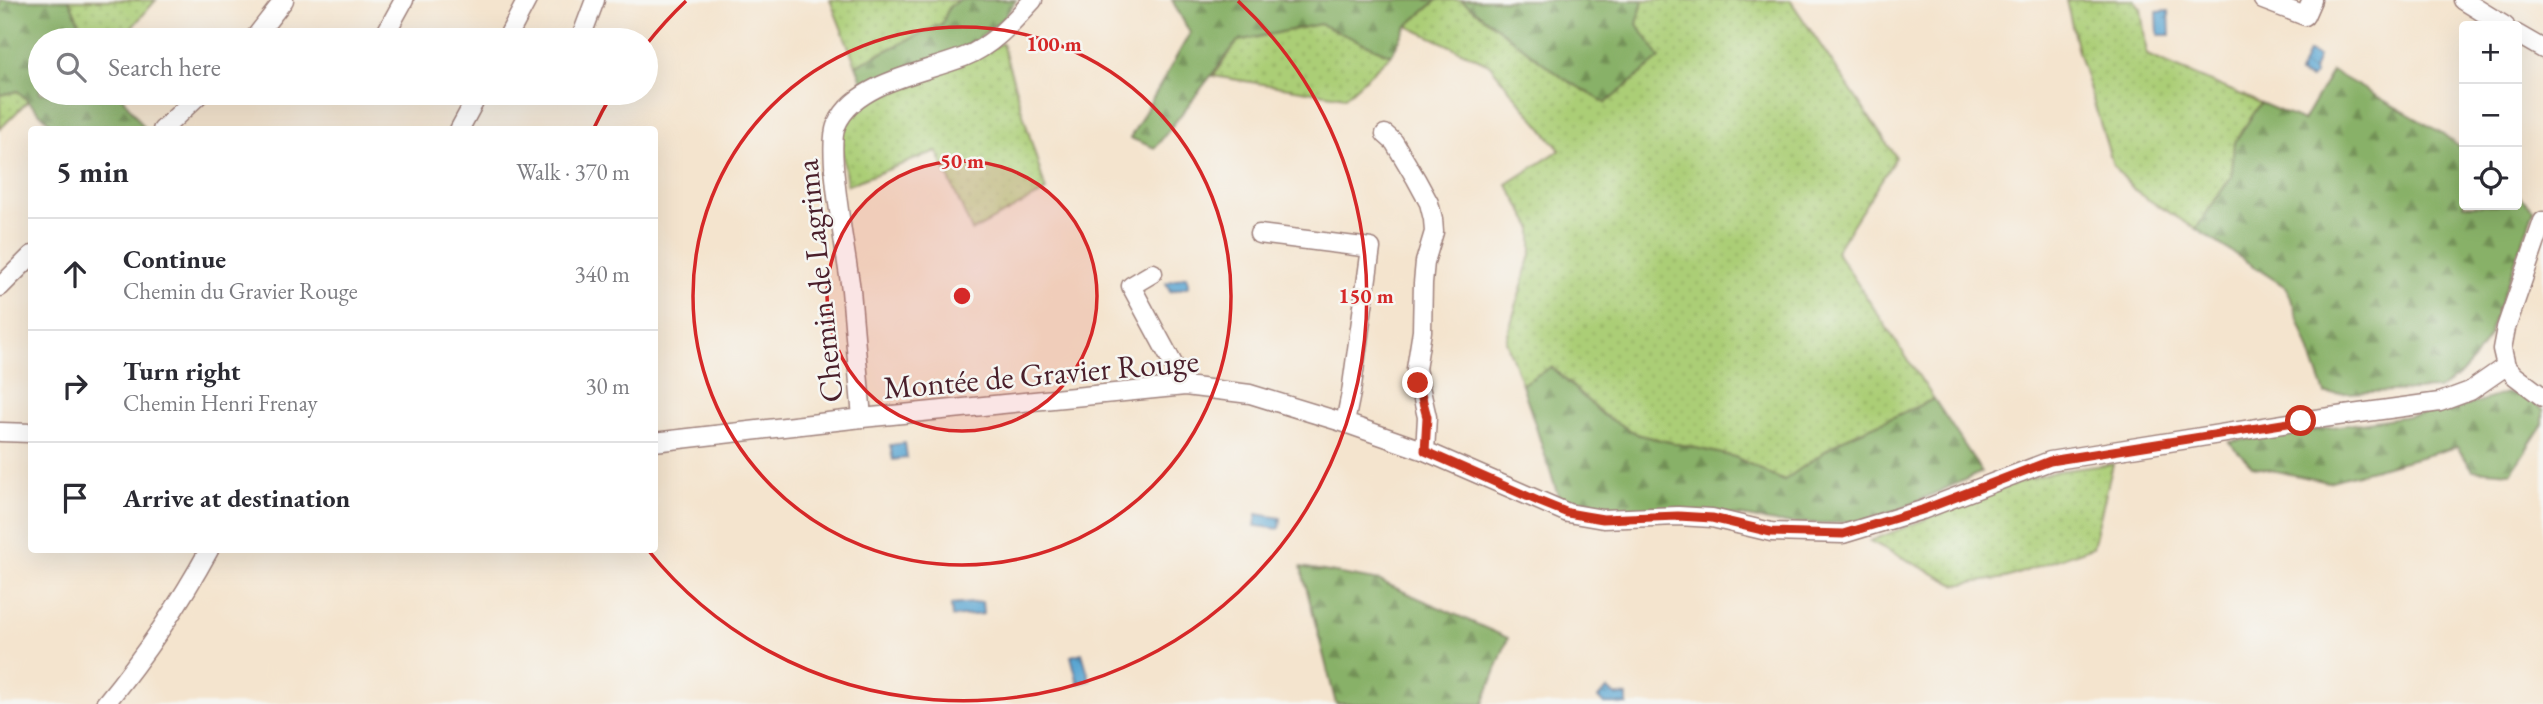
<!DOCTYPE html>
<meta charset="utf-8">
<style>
body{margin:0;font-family:"EB Garamond",serif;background:#f2f2f3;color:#2b2b33}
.controls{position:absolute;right:21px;top:21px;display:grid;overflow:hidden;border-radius:7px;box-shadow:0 7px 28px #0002}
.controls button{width:63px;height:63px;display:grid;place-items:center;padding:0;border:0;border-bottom:2px solid #e1e1e2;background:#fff;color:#2b2b33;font:35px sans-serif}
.stop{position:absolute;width:21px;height:21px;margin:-16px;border:5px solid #c8321e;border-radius:50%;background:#fff}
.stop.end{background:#c8321e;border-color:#fff;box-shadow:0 2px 7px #0008}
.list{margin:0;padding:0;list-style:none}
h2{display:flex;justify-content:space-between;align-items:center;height:91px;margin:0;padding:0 28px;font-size:30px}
h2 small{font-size:23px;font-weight:400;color:#7c7c81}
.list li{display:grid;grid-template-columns:46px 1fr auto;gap:21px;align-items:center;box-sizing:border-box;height:112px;padding:0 28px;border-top:2px solid #e1e1e2}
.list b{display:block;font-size:26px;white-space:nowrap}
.list p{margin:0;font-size:23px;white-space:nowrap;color:#7c7c81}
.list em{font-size:23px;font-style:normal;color:#7c7c81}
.icon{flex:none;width:38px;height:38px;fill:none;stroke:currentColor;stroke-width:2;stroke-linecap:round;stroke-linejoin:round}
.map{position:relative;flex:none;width:2543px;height:704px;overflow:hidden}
.search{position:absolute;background:#fff;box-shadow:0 7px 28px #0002;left:28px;top:28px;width:630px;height:77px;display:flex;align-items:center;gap:18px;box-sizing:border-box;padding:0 24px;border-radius:38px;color:#7c7c81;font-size:26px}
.panel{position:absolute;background:#fff;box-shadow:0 7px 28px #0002;left:28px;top:126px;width:630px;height:427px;border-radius:7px}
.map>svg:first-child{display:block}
.green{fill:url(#green-dots);stroke:#7a7650;stroke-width:2}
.forest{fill:url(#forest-firs);stroke:#696849;stroke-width:2}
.water{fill:url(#water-ripples);stroke:#52627e;stroke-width:2}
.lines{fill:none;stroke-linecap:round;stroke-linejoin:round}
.minor-casing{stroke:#9f827c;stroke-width:21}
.minor{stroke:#fff;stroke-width:18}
.route{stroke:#c8321e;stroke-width:9}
.ring{fill:none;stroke:#d62828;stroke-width:3.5}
.labels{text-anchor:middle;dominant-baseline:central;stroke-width:5;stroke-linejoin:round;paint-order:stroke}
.street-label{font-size:32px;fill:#4a1f2b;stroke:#f6f6f2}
.centre{fill:#d62828;stroke:#f6f6f2;stroke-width:3.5}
.ring-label{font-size:21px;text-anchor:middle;font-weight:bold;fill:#d62828;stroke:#f6f6f2;stroke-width:5;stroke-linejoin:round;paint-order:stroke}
</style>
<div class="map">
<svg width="2543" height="704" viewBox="0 0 2543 704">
<defs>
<pattern id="green-dots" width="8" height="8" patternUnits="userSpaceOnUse" patternTransform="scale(1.75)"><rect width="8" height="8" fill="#abce76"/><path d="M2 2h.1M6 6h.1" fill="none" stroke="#95b066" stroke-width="1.8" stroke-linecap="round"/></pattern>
<pattern id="forest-firs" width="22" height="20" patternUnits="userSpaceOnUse" patternTransform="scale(1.75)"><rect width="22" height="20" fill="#88b167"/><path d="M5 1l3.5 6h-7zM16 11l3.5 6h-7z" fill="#718f55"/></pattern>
<pattern id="water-ripples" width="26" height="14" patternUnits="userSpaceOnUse" patternTransform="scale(1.75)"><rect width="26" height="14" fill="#5aa6d2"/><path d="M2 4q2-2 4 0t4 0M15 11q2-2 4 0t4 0" fill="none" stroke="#4c87ab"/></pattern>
</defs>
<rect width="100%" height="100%" fill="#f6f6f2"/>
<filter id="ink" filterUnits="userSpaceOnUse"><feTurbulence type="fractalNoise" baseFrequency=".0143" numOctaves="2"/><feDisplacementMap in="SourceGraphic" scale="14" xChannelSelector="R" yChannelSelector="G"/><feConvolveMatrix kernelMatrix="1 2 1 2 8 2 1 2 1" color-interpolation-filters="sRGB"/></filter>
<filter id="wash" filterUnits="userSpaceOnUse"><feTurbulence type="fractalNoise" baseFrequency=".00686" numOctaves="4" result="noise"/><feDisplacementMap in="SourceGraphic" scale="28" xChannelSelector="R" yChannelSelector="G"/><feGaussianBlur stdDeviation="1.57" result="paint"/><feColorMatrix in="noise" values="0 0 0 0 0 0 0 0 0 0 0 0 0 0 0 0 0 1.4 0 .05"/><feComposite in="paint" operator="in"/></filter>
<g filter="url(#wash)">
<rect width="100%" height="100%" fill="#f4e4ce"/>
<path class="green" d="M69,0H156L121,40H87Z
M830,0H959L949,7L942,24L856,65Z
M1437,0H1461L1563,78L1606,103L1637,24L1643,0H1790L1896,157L1836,251L1934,399L1841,440L1784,481L1735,457L1639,435L1603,415L1552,367L1522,384L1506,341L1532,251V227L1507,184L1560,150L1489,64L1407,26Z
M2066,0H2134L2141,8L2147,55L2261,103L2234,143L2232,175L2196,229L2136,192L2113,165L2077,48Z
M1320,24L1391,55L1345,97L1213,76L1238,41Z
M1002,43L1046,191L972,231L937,151L847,185L840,135L854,107L978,56Z
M18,91L28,101L0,129V95Z
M2113,464L2093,547L2006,578L1956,585L1870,541L2022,481L2058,471Z"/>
<path class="forest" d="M0,0H69L87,40H40V93H119L144,127L142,130L56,129L18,91L0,95Z
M959,0H1016L1004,18L966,49L864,86L856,65L942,24L949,7Z
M1172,0H1437L1407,26L1391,55L1320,24L1238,41L1155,148L1130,138L1190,33Z
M1461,0H1643L1637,24L1660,58L1606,103L1563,78Z
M2332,71L2442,133L2464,151V205H2517V194L2534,210L2488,337L2473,361L2457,378L2438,389L2325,394L2287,288L2196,229L2232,176L2234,143L2261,103L2303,121Z
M1551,367L1603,415L1639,435L1735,457L1783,481L1841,440L1934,399L1982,472L1898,510L1864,520L1835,523H1780L1742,516L1562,508L1522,384Z
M2506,393L2523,395L2543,410V424L2511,473L2473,470L2457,447L2328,482L2252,466L2229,442L2456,409Z
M1301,567L1380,581L1508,638L1483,704H1336Z"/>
<path class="water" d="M2169,11L2170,35H2158L2157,12Z
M2308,52L2318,56L2313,71L2315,75L2310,79L2299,74Z
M1186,276L1189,286L1170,292L1166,283Z
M905,443L907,458L893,460L890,445Z
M1257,514L1281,518L1280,529L1255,526Z
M982,602L983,614L952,617L951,605Z
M1082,653L1090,680L1078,683L1071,656Z
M1607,689L1616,695L1627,696V704H1604L1598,698Z"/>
</g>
<g filter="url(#ink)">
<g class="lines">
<g class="minor-casing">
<path id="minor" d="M2263,0L2305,16L2312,0
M2463,0L2505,26
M2517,34L2543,49
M253,40L284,0
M382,40L404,0
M506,40L527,0
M580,40L595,0
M162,130L201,93
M459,130L479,93
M1385,134L1394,142L1416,179L1429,203L1433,219L1434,232L1425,262L1423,283L1422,331L1416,369L1427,417L1425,451
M2543,221L2506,328L2502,349L2506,366L2515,376L2543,397
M1259,234L1371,248L1351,393L1345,423
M1153,273L1131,286L1185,386
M0,287L32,255
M862,418C858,376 855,333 851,290C847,257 826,152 836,126C844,107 860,96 878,87C905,74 935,68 964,57C992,46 1013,22 1033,0
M0,432L32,433
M654,442L862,418L1185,386L1250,394L1345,423L1425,451L1568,513L1603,519L1678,516L1712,518L1771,532L1843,534L1922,510L2050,461L2301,421L2440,402L2470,391L2506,366
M105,704C145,655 179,605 209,550"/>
</g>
<use href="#minor" class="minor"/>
</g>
</g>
<g class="lines" filter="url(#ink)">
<path class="route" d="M1418,383L1427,417L1425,451L1538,501L1568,513L1585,516L1603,519L1678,516L1712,518L1771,532L1843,534L1922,510L2050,461L2301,421"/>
</g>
<circle cx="962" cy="296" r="135" fill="#d62828" fill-opacity=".12"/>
<g class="ring">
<circle cx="962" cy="296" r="135"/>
<circle cx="962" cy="296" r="269"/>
<path d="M594 128A404 404 0 0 1 612 94M646 45A404 404 0 0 1 686 1M1238 1A404 404 0 1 1 648 550"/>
</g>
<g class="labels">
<g class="street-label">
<text transform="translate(819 281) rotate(-96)">Chemin de Lagrima</text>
<text transform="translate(1041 374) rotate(-5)">Montée de Gravier Rouge</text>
</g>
</g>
<circle cx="962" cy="296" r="10" class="centre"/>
<g class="ring-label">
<text x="1054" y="51">100 m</text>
<text x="962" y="168">50 m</text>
<text x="1366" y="303">150 m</text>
</g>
</svg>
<div class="controls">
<button>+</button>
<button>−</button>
<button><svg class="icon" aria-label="locate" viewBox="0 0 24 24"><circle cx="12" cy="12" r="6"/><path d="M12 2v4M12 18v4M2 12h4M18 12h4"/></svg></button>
</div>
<div class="stop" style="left:2301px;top:421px"></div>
<div class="stop end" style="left:1418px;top:383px"></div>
<div class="search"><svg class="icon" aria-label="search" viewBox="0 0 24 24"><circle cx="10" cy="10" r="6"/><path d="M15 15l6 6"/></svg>Search here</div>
<section class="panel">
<h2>5 min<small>Walk · 370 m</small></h2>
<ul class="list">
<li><svg class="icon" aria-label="ahead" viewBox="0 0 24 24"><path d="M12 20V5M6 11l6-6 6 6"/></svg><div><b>Continue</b><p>Chemin du Gravier Rouge</p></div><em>340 m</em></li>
<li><svg class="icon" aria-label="right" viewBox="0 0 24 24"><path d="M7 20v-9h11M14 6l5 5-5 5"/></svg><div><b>Turn right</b><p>Chemin Henri Frenay</p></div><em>30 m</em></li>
<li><svg class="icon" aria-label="arrive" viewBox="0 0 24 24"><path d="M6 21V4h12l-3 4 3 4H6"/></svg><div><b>Arrive at destination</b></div></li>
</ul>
</section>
</div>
